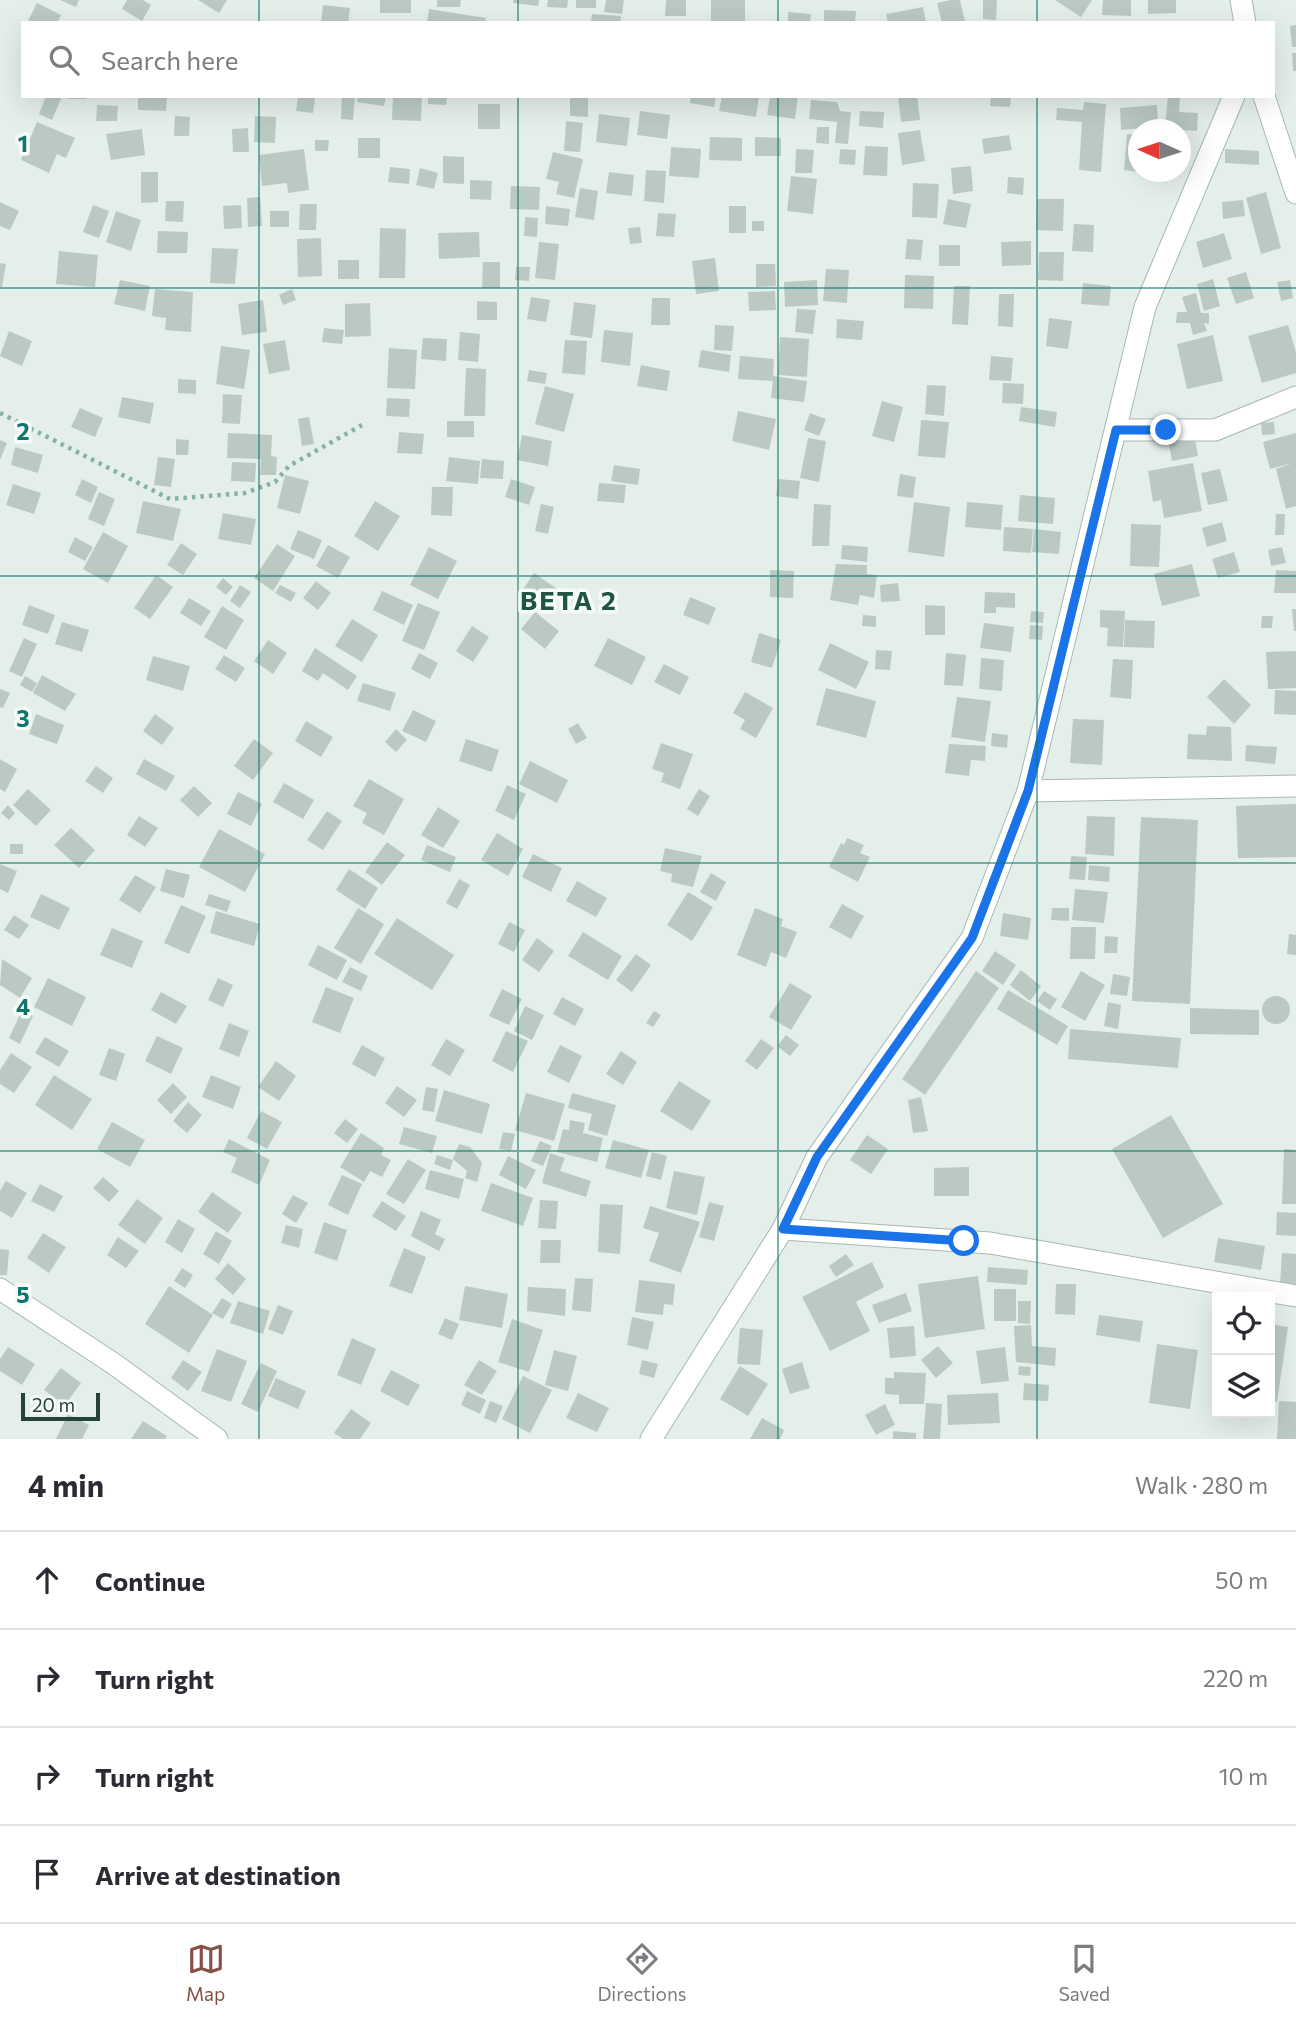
<!DOCTYPE html>
<meta charset="utf-8">
<style>
body{margin:0;font-family:Commissioner,sans-serif;background:#f2f2f3;color:#2b2b33}
.controls{position:absolute;right:21px;bottom:21px;display:grid;overflow:hidden;border-radius:0px;box-shadow:0 7px 28px #0002}
.controls button{width:63px;height:63px;display:grid;place-items:center;padding:0;border:0;border-bottom:2px solid #e1e1e2;background:#fff;color:#2b2b33;font:35px sans-serif}
.compass{position:absolute;left:1128px;top:119px;width:63px;height:63px;border-radius:50%;background:#fff;box-shadow:0 7px 28px #0002;rotate:273deg}
.scale{position:absolute;left:21px;bottom:18px;width:79px;box-sizing:border-box;padding-left:7px;border:4px solid #244239;border-top:0;font-size:19px;line-height:24px;white-space:nowrap;color:#244239;-webkit-text-stroke:5px #f6fbf8;paint-order:stroke}
.stop{position:absolute;width:21px;height:21px;margin:-16px;border:5px solid #1a73e8;border-radius:50%;background:#fff}
.stop.end{background:#1a73e8;border-color:#fff;box-shadow:0 2px 7px #0008}
.list{margin:0;padding:0;list-style:none}
h2{display:flex;justify-content:space-between;align-items:center;height:91px;margin:0;padding:0 28px;font-size:30px}
h2 small{font-size:23px;font-weight:400;color:#7c7c81}
.list li{display:grid;grid-template-columns:46px 1fr auto;gap:21px;align-items:center;box-sizing:border-box;height:98px;padding:0 28px;border-top:2px solid #e1e1e2}
.list b{display:block;font-size:26px;white-space:nowrap}
.list em{font-size:23px;font-style:normal;color:#7c7c81}
.icon{flex:none;width:38px;height:38px;fill:none;stroke:currentColor;stroke-width:2;stroke-linecap:round;stroke-linejoin:round}
.map{position:relative;flex:none;width:1296px;height:1439px;overflow:hidden}
.search{position:absolute;background:#fff;box-shadow:0 7px 28px #0002;left:21px;right:21px;top:21px;height:77px;display:flex;align-items:center;gap:18px;box-sizing:border-box;padding:0 24px;border-radius:0px;color:#7c7c81;font-size:26px}
.sheet{height:483px;background:#fff}
nav{display:flex;justify-content:space-around;align-items:center;box-sizing:border-box;height:98px;border-top:2px solid #e1e1e2;background:#fff;font-size:19px;color:#7c7c81}
nav a{display:grid;justify-items:center;gap:4px}
nav .on{color:#865046}
.map>svg:first-child{display:block}
.building{fill:#bacac3}
.lines{fill:none;stroke-linecap:round;stroke-linejoin:round}
.street-casing{stroke:#a7b8b1;stroke-width:23}
.secondary-casing{stroke:#a3bbb2;stroke-width:23}
.path{stroke:#85b3a3;stroke-width:4.5;stroke-dasharray:3.5 5;stroke-linecap:butt}
.street{stroke:#fff;stroke-width:21}
.secondary{stroke:#fff;stroke-width:21}
.route{stroke:#1a73e8;stroke-width:9}
.grid{fill:none;stroke:#0f766e;stroke-width:2;stroke-opacity:0.55}
.labels{text-anchor:middle;dominant-baseline:central;stroke-width:7;stroke-linejoin:round;paint-order:stroke}
.district-label{font-size:26px;font-weight:bold;letter-spacing:2px;fill:#1e5546;stroke:#f6fbf8}
.grid-label{font-size:23px;text-anchor:middle;font-weight:bold;fill:#0f766e;stroke:#f6fbf8;stroke-width:7;stroke-linejoin:round;paint-order:stroke}
</style>
<div class="map">
<svg width="1296" height="1439" viewBox="0 0 1296 1439">
<rect width="100%" height="100%" fill="#e5efea"/>
<path class="building" d="M60,0H79L76,7Z
M127,0H143L151,5L142,21L122,9Z
M198,0H227L219,13Z
M380,0H411V13H380Z
M437,0H461L460,7H437Z
M513,0H539L538,6L513,3Z
M548,0H568L567,8L547,7Z
M576,0H596V8H576Z
M606,0H624L622,14L604,12Z
M666,0H686V16H665Z
M711,0H745V23H711Z
M950,0H960L965,21L942,23L937,3Z
M983,0H997L996,20L983,19Z
M1055,0H1092L1081,17Z
M1103,0H1131V16L1102,15Z
M1148,0H1176V13L1148,14Z
M37,3L61,15L57,23H27Z
M323,5L350,8L348,23H321Z
M923,7L926,23H888L886,14Z
M429,9L486,18L485,23H427Z
M824,10L856,11L855,23H824Z
M788,12L811,14L810,23H788Z
M592,14L621,16L620,23H591Z
M1296,25V47H1292L1290,26Z
M1292,53H1296V71H1293Z
M46,96H62L52,120L39,114Z
M68,96H87V99H68Z
M138,96H167L166,111L138,110Z
M298,96L315,97L313,113L296,111Z
M342,96H355L353,120L341,119Z
M358,96H386L384,106L357,102Z
M393,96H422L421,121L392,120Z
M428,96H447L446,105L428,104Z
M570,96H588V117L570,116Z
M691,96H716L714,107L690,103Z
M722,96H759L756,117L719,111Z
M770,96H798L795,119L767,115Z
M898,96H917L920,120L901,122Z
M991,96H1011L1010,107L990,106Z
M1168,96H1180L1179,112L1198,113L1197,131L1165,129Z
M811,100L837,102L840,111L851,112L848,144L835,143L837,122L809,119Z
M1084,102L1106,104L1101,172L1079,170L1082,122L1056,120L1057,108L1083,110Z
M478,104H500V129H478Z
M97,105L118,106L117,121H96Z
M1157,105L1158,127L1121,130L1120,108Z
M640,111L670,115L667,139L637,135Z
M860,111L884,112L883,128L859,126Z
M599,114L630,118L627,146L596,142Z
M175,116L190,117L189,136H174Z
M255,116L276,117L275,143L254,142Z
M566,121L583,123L580,152L564,151Z
M37,122L75,138L66,158L57,154L49,173L21,160Z
M817,127H829V144L816,143Z
M248,128L249,152H233L232,129Z
M142,129L145,155L111,160L106,134Z
M920,130L925,161L902,165L898,133Z
M1127,134L1138,135V172L1124,170Z
M1009,135L1012,150L984,154L982,139Z
M710,137L742,138V161L709,160Z
M755,137L781,138V156H755Z
M358,138H380V158H358Z
M315,140H329L328,151H315Z
M865,146L888,147L887,176L863,175Z
M671,147L701,149L699,178L669,176Z
M304,149L309,190L288,193L287,183L262,186L259,155Z
M796,149L814,150L812,173H795Z
M840,149L856,150L855,165L839,164Z
M1225,149L1259,151V165L1225,163Z
M553,152L583,159L574,198L556,194L559,182L546,179Z
M443,156L464,157V184L443,183Z
M971,166L973,191L953,194L951,168Z
M390,167L410,169L409,184L388,182Z
M420,168L438,173L434,189L416,185Z
M646,170L666,171L664,203L644,201Z
M141,172H158V202L141,203Z
M609,172L634,175L632,196L606,193Z
M791,176L817,179L813,214L787,211Z
M1008,177L1024,178L1023,195L1007,193Z
M470,180L492,181L491,200L470,199Z
M913,183L939,184L937,218L912,217Z
M511,186L540,187L539,210L510,209Z
M580,188L598,191L594,220L575,217Z
M1266,192L1281,248L1261,254L1246,198Z
M260,197L262,226L248,227L247,198Z
M948,199L971,204L966,228L943,224Z
M1037,199H1064L1063,231L1036,230Z
M1243,200L1245,216L1223,219L1222,202Z
M166,201H184L183,222L165,221Z
M0,202L19,211L10,230L0,226Z
M300,204H317L316,230H299Z
M93,205L109,211L99,238L83,232Z
M241,205L242,228L224,229L223,206Z
M546,206L570,209L568,226L545,224Z
M729,206H746V233H729Z
M116,211L141,220L131,251L106,242Z
M270,211H289V227H270Z
M658,213L676,214L674,237L656,236Z
M525,217L538,218L537,237L524,236Z
M752,221H764V231H752Z
M1074,224L1094,225L1093,252L1072,251Z
M640,227L642,243L630,244L628,228Z
M380,228L406,229L405,278H379Z
M158,231L188,232L187,253H157Z
M479,232L480,257L439,259L438,233Z
M1224,233L1232,259L1203,268L1196,242Z
M321,238L322,276L298,277L297,239Z
M907,239L923,240L921,260L905,259Z
M1031,241V265L1002,266L1001,242Z
M539,242L559,244L555,280L535,278Z
M939,245H960V266H939Z
M212,248L238,249L235,284L210,283Z
M59,251L98,255L95,287L56,284Z
M1039,252H1064L1063,281L1038,280Z
M715,258L719,291L696,294L692,261Z
M338,260H359V279H338Z
M483,262H500V288H482Z
M0,263L6,264L2,287H0Z
M756,264H775L776,286L756,287Z
M516,267H530L529,281L515,280Z
M826,269L849,270L847,303L823,301Z
M1246,272L1254,298L1236,304L1227,278Z
M905,275L934,276L933,309L904,308Z
M1213,279L1220,306L1204,311L1197,284Z
M120,280L150,286L145,311L114,304Z
M817,280L818,305L785,307L784,282Z
M1290,280L1293,298L1281,301L1277,282Z
M1083,283L1111,286L1109,306L1081,304Z
M954,286H970L968,325L952,324Z
M155,289L193,292L191,332L165,330L166,318L152,316Z
M292,289L296,300L283,305L279,295Z
M775,291L776,310L749,311L748,292Z
M1196,293L1201,313H1209V324L1204,323L1207,331L1193,335L1190,323H1176L1177,312H1187L1182,297Z
M999,294H1014L1013,327L998,326Z
M531,297L550,300L546,322L527,319Z
M652,298H670V325H651Z
M263,300L267,332L242,335L238,304Z
M477,301L497,302V320H477Z
M574,302L596,305L592,338L570,335Z
M370,303L371,336L345,337V304Z
M797,309L816,310L813,334L795,332Z
M1049,318L1072,321L1068,349L1046,346Z
M837,319L864,321L862,340L836,338Z
M715,325L734,326L732,351L714,350Z
M1288,325L1296,352V373L1262,383L1248,336Z
M324,328L344,330L342,344L322,342Z
M604,330L633,333L630,366L601,362Z
M9,331L32,341L22,366L0,356Z
M460,332L480,334L478,362L458,360Z
M1213,335L1223,381L1187,389L1177,344Z
M780,337L809,339L807,377L778,375Z
M423,338L447,339L446,361L421,359Z
M285,340L290,370L269,374L263,344Z
M565,340L587,341L585,375L562,373Z
M221,346L250,350L244,389L216,384Z
M389,348L417,350L415,389L387,388Z
M701,350L731,355L729,372L698,367Z
M740,356L774,359L773,376L807,381L804,402L771,398L773,381L738,379Z
M991,356L1013,358L1011,381L989,380Z
M641,365L670,371L667,391L637,386Z
M466,368L486,369L485,416H464Z
M529,370L547,373L545,384L527,381Z
M178,379L196,380V394L178,393Z
M1003,383L1024,384L1023,404L1002,403Z
M927,385L946,386L944,416L925,414Z
M545,386L574,394L564,432L535,424Z
M223,394L242,395L240,424L222,423Z
M122,397L154,403L150,424L118,417Z
M387,398L410,399L409,417L386,416Z
M882,401L903,407L894,442L872,436Z
M1021,407L1057,412L1055,427L1019,421Z
M80,408L103,418L95,437L71,427Z
M738,411L776,419L769,450L732,441Z
M810,413L826,419L819,436L804,430Z
M309,417L314,444L302,446L298,419Z
M921,420L949,422L945,458L918,456Z
M447,421H474V437H447Z
M1274,422L1275,434L1262,435L1261,423Z
M399,432L424,434L422,454L397,453Z
M228,433L272,435L271,456L277,457L276,475H260L261,459L227,458Z
M1296,433V506L1286,509L1276,469L1293,463L1270,469L1263,442Z
M522,435L552,441L548,466L517,460Z
M808,438L826,441L819,482L800,478Z
M176,439L189,440L188,455H176Z
M1195,439L1198,456L1172,461L1169,444Z
M0,440L7,443L0,460Z
M15,447L43,455L38,473L11,465Z
M158,457L175,459L171,487L154,485Z
M449,457L480,461L478,484L446,481Z
M482,459L504,461L503,479L480,478Z
M232,462L256,463L255,482L231,481Z
M1193,463L1202,511L1164,518L1161,500L1153,502L1148,471Z
M614,465L640,469L638,485L611,481Z
M1220,469L1228,501L1208,505L1201,473Z
M900,474L916,477L913,498L897,496Z
M285,475L309,481L300,514L277,508Z
M82,479L98,487L91,503L75,495Z
M511,479L535,487L529,505L505,497Z
M778,479L800,481L798,499L776,496Z
M599,483L626,485L624,503L597,501Z
M13,484L41,493L34,514L6,505Z
M432,487H453L452,516L431,515Z
M99,492L115,499L104,526L88,519Z
M1020,495L1055,498L1053,524L1018,521Z
M143,501L181,509L173,541L136,533Z
M375,501L400,516L378,551L354,536Z
M914,502L950,507L944,557L908,552Z
M967,502L1003,505L1001,530L965,527Z
M541,504L554,507L548,534L535,531Z
M814,504L831,505L829,546H812Z
M223,513L256,519L251,545L218,539Z
M1276,514H1285L1284,535H1275Z
M1222,522L1227,541L1207,547L1202,528Z
M1131,524L1161,525L1159,567L1130,566Z
M1004,527L1033,529L1031,553L1003,551Z
M1034,529L1061,532L1059,554L1032,552Z
M298,530L322,540L314,559L290,549Z
M103,532L128,546L108,583L83,569Z
M75,537L93,547L85,561L68,552Z
M181,543L197,554L183,575L167,565Z
M277,544L295,556L273,591L254,578Z
M328,545L350,557L338,578L316,566Z
M842,545L868,547L867,562L841,559Z
M429,547L457,561L438,599L410,585Z
M1282,547L1286,563L1271,566L1268,550Z
M1234,552L1240,572L1218,578L1212,559Z
M836,564L867,565V574L877,575L874,598L860,595L858,605L830,600Z
M1192,564L1200,596L1162,606L1154,574Z
M770,570L794,571L793,598L770,597Z
M1276,570L1296,571V593H1274Z
M534,573L556,588L543,609L520,594Z
M156,575L173,587L150,619L134,608Z
M223,578L233,587L226,595L216,587Z
M316,581L331,593L318,610L303,598Z
M898,583L900,601L881,602L880,585Z
M240,585L251,592L240,608L230,601Z
M280,585L296,593L291,602L275,593Z
M382,591L413,605L404,625L373,610Z
M985,592L1015,593V608L996,607V613H984Z
M690,597L716,608L709,625L683,615Z
M189,598L211,611L201,626L180,613Z
M418,603L440,612L424,650L402,641Z
M29,605L55,615L48,634L22,625Z
M925,605L945,606V635H925Z
M222,606L244,620L226,650L204,637Z
M1292,609H1296V631H1294Z
M1100,610L1125,611L1123,647L1107,646L1108,628L1100,627Z
M1031,611L1044,612L1043,623L1030,622Z
M535,612L559,631L545,649L521,629Z
M863,615L876,616V627L862,626Z
M1262,616H1273L1272,628H1261Z
M352,619L378,635L362,662L335,646Z
M1125,620L1155,621L1154,648L1124,647Z
M62,622L89,630L82,652L55,644Z
M984,623L1014,627L1011,652L980,648Z
M1030,625L1043,626L1042,640L1029,639Z
M472,626L489,637L473,662L456,651Z
M759,633L781,640L772,668L751,662Z
M24,638L37,644L22,677L9,671Z
M608,638L646,657L632,685L594,666Z
M268,640L287,653L273,674L254,661Z
M830,643L869,662L856,689L818,670Z
M315,648L357,676L348,690L323,673L318,681L302,671Z
M876,650L892,651L890,670L875,669Z
M1296,651V688L1268,689L1266,652Z
M419,653L438,663L430,679L411,669Z
M946,653L966,655L963,686L944,685Z
M224,655L245,668L236,682L215,669Z
M153,656L190,666L183,691L146,680Z
M981,658L1004,660L1002,691L979,689Z
M1113,659L1133,660L1131,699L1110,697Z
M664,664L689,677L680,695L654,682Z
M42,675L76,694L65,711L33,693Z
M25,676L37,683L32,692L20,685Z
M1224,679L1251,705L1234,724L1207,697Z
M363,683L396,693L390,711L357,701Z
M826,688L876,701L866,738L816,725Z
M0,689L10,693L3,708L0,707Z
M1275,690L1296,691V715L1274,714Z
M745,692L773,708L756,738L740,729L745,720L733,713Z
M957,697L991,701L985,742L951,737Z
M413,710L436,721L426,742L402,731Z
M36,714L64,725L57,744L29,734Z
M155,714L174,728L162,745L143,731Z
M1073,719L1104,720L1102,765L1070,763Z
M306,721L333,737L321,757L295,741Z
M578,723L587,738L576,744L568,729Z
M1207,726L1231,727L1232,761L1187,759L1188,734L1206,735Z
M396,729L407,740L396,752L385,742Z
M992,733L1008,735L1007,748L991,746Z
M254,739L273,753L253,780L234,766Z
M466,739L499,750L492,772L459,761Z
M661,743L693,754L680,789L661,782L664,773L652,769Z
M949,744L986,746L985,761L971,760L969,776L945,773Z
M1246,745L1277,747L1275,764L1245,761Z
M0,759L17,769L5,792L0,789Z
M144,759L175,776L166,791L136,774Z
M530,761L568,780L557,803L519,784Z
M96,766L113,778L103,793L85,781Z
M369,779L404,799L384,835L362,823L367,813L353,806Z
M284,783L314,800L303,819L273,802Z
M507,785L526,794L514,820L495,811Z
M194,786L212,803L198,817L180,800Z
M28,789L51,810L36,826L13,805Z
M699,789L710,796L698,816L687,809Z
M238,792L262,804L251,826L227,814Z
M1296,804V857L1238,858L1236,806Z
M8,805L15,813L9,820L1,813Z
M438,807L460,821L443,848L421,835Z
M327,811L342,821L323,850L307,840Z
M139,816L158,828L145,847L127,835Z
M1087,816L1115,817L1114,856L1085,854Z
M1141,817L1198,820L1190,1004L1132,1001Z
M71,828L95,850L79,868L54,845Z
M219,829L265,854L245,892L199,867Z
M497,833L523,849L508,876L481,860Z
M847,838L864,845L860,853L870,857L858,882L829,867L841,843L844,845Z
M387,842L405,855L382,885L365,872Z
M10,844H23V854H10Z
M427,845L456,857L450,872L421,860Z
M665,848L702,856L693,887L671,882L672,874L660,871Z
M533,854L562,868L551,892L522,877Z
M1071,856L1087,857L1085,880L1069,879Z
M0,864L17,871L8,893L0,889Z
M1089,865L1110,867L1109,882L1088,880Z
M166,869L190,875L184,898L160,891Z
M349,869L378,888L365,909L336,890Z
M711,873L726,882L716,901L700,892Z
M135,875L156,887L140,913L119,900Z
M459,879L470,885L457,909L446,903Z
M577,881L607,898L596,917L566,901Z
M1075,889L1108,892L1104,923L1072,920Z
M688,892L713,907L692,941L667,925Z
M41,894L70,908L59,930L30,917Z
M209,894L231,901L227,912L205,905Z
M842,904L864,916L851,939L829,927Z
M181,905L206,916L189,954L164,943Z
M358,908L384,924L361,964L334,948Z
M755,908L783,919L781,926L797,932L786,958L771,952L766,967L737,955Z
M1052,908H1069V921L1051,920Z
M216,911L260,924L254,946L210,933Z
M1003,913L1031,918L1028,940L1000,936Z
M14,915L29,925L19,939L4,930Z
M397,918L454,955L432,990L374,954Z
M509,922L525,930L514,952L498,944Z
M1071,927H1096L1095,959H1070Z
M112,928L143,941L132,968L100,955Z
M583,932L622,956L608,980L568,956Z
M1289,934L1296,935V955L1287,954Z
M1105,936L1118,937L1117,953H1104Z
M537,938L554,951L539,972L522,960Z
M318,945L347,960L337,980L308,965Z
M995,951L1016,965L1003,985L982,971Z
M636,954L651,965L632,992L616,980Z
M2,959L32,978L20,998L0,985Z
M350,967L368,976L361,991L342,982Z
M1021,970L1041,986L1030,1001L1010,985Z
M976,971L999,988L925,1095L902,1079Z
M1081,971L1105,985L1085,1021L1061,1007Z
M1113,974L1130,977L1127,996L1110,994Z
M48,978L86,997L72,1026L34,1007Z
M218,978L233,985L223,1007L208,1000Z
M790,983L812,996L791,1030L769,1017Z
M326,987L354,998L340,1033L312,1022Z
M502,989L522,999L509,1025L489,1016Z
M1008,990L1068,1026L1057,1045L997,1009Z
M1044,991L1057,999L1050,1010L1037,1001Z
M161,992L187,1006L176,1024L151,1010Z
M1262 1010a14 14 0 1 1 28 0a14 14 0 1 1-28 0Z
M562,997L584,1009L575,1026L553,1014Z
M1108,1002L1121,1005L1118,1029L1104,1026Z
M525,1006L544,1015L532,1040L514,1031Z
M1190,1008L1259,1010V1035L1190,1034Z
M22,1010L33,1016L20,1044L9,1038Z
M654,1011L661,1015L653,1027L646,1023Z
M229,1023L249,1031L239,1057L219,1049Z
M1070,1029L1181,1038L1178,1068L1068,1059Z
M506,1031L528,1041L513,1072L492,1061Z
M786,1035L799,1045L790,1056L777,1046Z
M157,1036L183,1048L171,1074L145,1061Z
M45,1037L69,1051L59,1067L35,1053Z
M446,1039L465,1050L450,1076L431,1065Z
M761,1039L774,1048L757,1070L745,1061Z
M362,1045L385,1058L375,1077L352,1064Z
M560,1045L582,1056L569,1083L547,1072Z
M109,1048L125,1054L116,1081L99,1075Z
M621,1051L637,1062L623,1085L606,1074Z
M11,1053L32,1067L14,1093L0,1084V1070Z
M276,1061L296,1076L279,1101L258,1087Z
M54,1075L92,1099L72,1130L35,1105Z
M211,1075L241,1087L233,1109L202,1097Z
M679,1081L711,1101L692,1131L660,1111Z
M173,1083L187,1097L171,1114L157,1100Z
M397,1086L417,1100L404,1117L385,1103Z
M426,1087L438,1089L434,1112L422,1110Z
M444,1090L490,1104L482,1134L435,1121Z
M526,1093L565,1104L554,1141L515,1130Z
M572,1093L616,1105L607,1136L588,1130L592,1114L568,1108Z
M921,1097L928,1131L913,1133L908,1100Z
M188,1102L202,1115L187,1133L173,1121Z
M261,1111L282,1122L267,1149L247,1138Z
M1171,1115L1223,1204L1163,1238L1112,1149Z
M345,1119L358,1129L347,1143L334,1133Z
M570,1120L585,1123L583,1133L603,1138L597,1162L557,1152L563,1129L569,1130Z
M112,1122L145,1140L130,1167L97,1149Z
M404,1127L437,1136L432,1153L399,1144Z
M503,1132L515,1134L511,1151L499,1149Z
M361,1133L384,1148L381,1155L391,1160L382,1177L370,1171L364,1182L340,1167Z
M867,1135L888,1149L871,1174L850,1160Z
M229,1139L270,1160L259,1185L231,1172L237,1158L223,1152Z
M613,1140L649,1150L641,1178L605,1168Z
M540,1141L552,1146L543,1166L531,1161Z
M459,1144L470,1147L482,1163L477,1182L465,1178L467,1171L453,1159Z
M1284,1149L1296,1150V1204H1282Z
M652,1152L667,1156L661,1180L646,1176Z
M550,1153L565,1158L560,1171L591,1181L586,1197L542,1183Z
M437,1155L453,1160L450,1170L434,1164Z
M508,1156L536,1170L526,1189L499,1175Z
M408,1159L426,1170L404,1204L386,1194Z
M969,1167V1196H934V1168Z
M430,1170L464,1179L459,1199L425,1189Z
M674,1171L705,1177L697,1215L666,1208Z
M342,1175L362,1184L348,1215L328,1205Z
M103,1177L119,1191L109,1202L93,1188Z
M6,1181L27,1193L12,1218L0,1211V1191Z
M491,1183L533,1198L523,1226L481,1211Z
M40,1184L63,1196L54,1212L31,1201Z
M212,1192L242,1213L228,1233L198,1212Z
M293,1195L308,1203L296,1223L282,1214Z
M137,1199L163,1218L145,1244L118,1225Z
M540,1200L558,1201L556,1229L538,1228Z
M382,1201L406,1216L396,1231L372,1216Z
M709,1202L724,1206L714,1241L699,1237Z
M600,1204L623,1205L620,1254L598,1252Z
M650,1206L700,1222L681,1273L649,1261L659,1233L643,1228Z
M421,1211L441,1220L435,1234L445,1239L439,1251L411,1236Z
M1277,1212L1296,1213V1236L1276,1235Z
M178,1219L195,1229L182,1253L165,1242Z
M324,1222L347,1230L337,1261L314,1253Z
M286,1225L303,1229L299,1248L281,1243Z
M216,1231L232,1241L219,1264L203,1254Z
M43,1233L66,1247L49,1273L27,1258Z
M118,1237L139,1251L126,1268L107,1255Z
M1218,1238L1265,1246L1261,1270L1214,1262Z
M541,1240H561L560,1263H540Z
M404,1248L426,1257L412,1294L389,1286Z
M0,1249L9,1250L7,1275H0Z
M1282,1253L1296,1254V1285L1280,1284Z
M846,1254L854,1265L836,1277L829,1266Z
M872,1262L884,1287L856,1302L870,1331L830,1351L802,1297Z
M228,1263L246,1279L233,1295L215,1279Z
M988,1267L1028,1270L1027,1285L987,1282Z
M182,1268L193,1275L185,1288L174,1281Z
M978,1276L985,1329L925,1338L918,1284Z
M575,1278L593,1279L591,1312L572,1310Z
M639,1280L675,1284L673,1305L664,1304L663,1315L635,1312Z
M1056,1284H1076L1075,1315L1055,1314Z
M169,1286L213,1315L189,1353L145,1324Z
M465,1286L508,1294L502,1328L459,1320Z
M528,1287L566,1289L565,1316L527,1311Z
M994,1289H1016V1321H994Z
M906,1293L912,1311L879,1323L872,1305Z
M222,1298L232,1304L223,1319L212,1313Z
M238,1301L270,1311L263,1334L230,1323Z
M1018,1301H1031L1030,1324L1018,1323Z
M278,1305L293,1311L283,1335L268,1329Z
M1099,1315L1143,1321L1140,1342L1096,1335Z
M632,1317L654,1322L648,1350L627,1345Z
M445,1318L459,1324L452,1340L438,1334Z
M512,1319L543,1330L529,1372L498,1362Z
M1270,1324L1288,1327L1277,1402L1270,1400Z
M1031,1325L1032,1346L1056,1348L1055,1366L1016,1362L1014,1326Z
M914,1326L916,1356L890,1358L887,1328Z
M740,1328L763,1330L760,1365L737,1364Z
M1216,1333H1217V1355L1212,1354Z
M352,1338L376,1349L361,1385L337,1375Z
M1157,1344L1198,1350L1190,1409L1149,1403Z
M938,1346L953,1363L936,1378L921,1360Z
M8,1347L35,1364L22,1385L0,1371V1359Z
M1005,1347L1009,1381L981,1384L976,1351Z
M217,1349L247,1361L231,1402L201,1391Z
M554,1350L577,1356L568,1391L545,1385Z
M183,1360L202,1372L188,1391L171,1378Z
M479,1360L497,1371L482,1395L464,1385Z
M642,1360L658,1364L654,1378L639,1374Z
M802,1362L810,1388L790,1394L782,1369Z
M261,1363L277,1371L258,1412L241,1404Z
M740,1366L768,1384L748,1416L720,1399Z
M1019,1366L1031,1367L1030,1376L1018,1375Z
M61,1368L81,1383L65,1405L44,1390Z
M391,1370L420,1385L408,1406L380,1391Z
M894,1372L926,1373L924,1404H899V1395L885,1394V1378H894Z
M523,1376L552,1390L530,1433L502,1419Z
M276,1378L306,1391L298,1409L268,1396Z
M1024,1383L1049,1385L1048,1401L1023,1400Z
M467,1391L486,1400L480,1414L461,1405Z
M578,1393L609,1408L597,1432L566,1418Z
M998,1393L1000,1423L948,1425L947,1395Z
M490,1401L503,1406L496,1423L484,1418Z
M1279,1401L1296,1402V1439H1277Z
M926,1403L942,1404L940,1439H923Z
M885,1404L895,1425L876,1435L865,1415Z
M351,1409L371,1423L360,1439H343L334,1433Z
M68,1414L89,1425L82,1439H56Z
M762,1418L784,1430L780,1439H750Z
M143,1421L167,1436L165,1439H131Z
M893,1431L916,1433V1439H893Z"/>
<g class="lines">
<g class="street-casing">
<path id="street" d="M1116,430H1215L1296,397
M1028,791L1296,786
M783,1229L990,1243L1296,1296
M0,1289L114,1364L217,1439"/>
</g>
<g class="secondary-casing">
<path id="secondary" d="M1241,0L1245,23
M1264,96L1296,193
M651,1439L783,1229L817,1157L972,938L1028,791L1145,307L1234,96"/>
</g>
<path class="path" d="M0,413L170,499L245,493L275,482L289,466L362,425"/>
<use href="#street" class="street"/>
<use href="#secondary" class="secondary"/>
</g>
<g class="lines">
<path class="route" d="M964,1241L783,1229L817,1157L972,938L1028,791L1116,430H1166"/>
</g>
<path class="grid" d="M259,0V23M518,0V23M778,0V23M1037,0V23M259,96V1439M518,96V1439M778,96V1439M1037,96V1439M0,288H1296M0,576H1296M0,863H1296M0,1151H1296"/>
<g class="labels">
<g class="district-label">
<text x="569" y="599">BETA 2</text>
</g>
</g>
<g class="grid-label">
<text x="23" y="152">1</text>
<text x="23" y="440">2</text>
<text x="23" y="727">3</text>
<text x="23" y="1015">4</text>
<text x="23" y="1303">5</text>
</g>
</svg>
<div class="controls">
<button><svg class="icon" aria-label="locate" viewBox="0 0 24 24"><circle cx="12" cy="12" r="6"/><path d="M12 2v4M12 18v4M2 12h4M18 12h4"/></svg></button>
<button><svg class="icon" aria-label="layers" viewBox="0 0 24 24"><path d="M12 4l9 5-9 5-9-5zM3 14l9 5 9-5"/></svg></button>
</div>
<svg class="compass" viewBox="-18 -18 36 36"><path d="M0-13l5 13h-10z" fill="#e53935"/><path d="M0 13l5-13h-10z" fill="#7c7c81"/></svg>
<div class="scale">20 m</div>
<div class="stop" style="left:964px;top:1241px"></div>
<div class="stop end" style="left:1166px;top:430px"></div>
<div class="search"><svg class="icon" aria-label="search" viewBox="0 0 24 24"><circle cx="10" cy="10" r="6"/><path d="M15 15l6 6"/></svg>Search here</div>
</div>
<section class="sheet">
<h2>4 min<small>Walk · 280 m</small></h2>
<ul class="list">
<li><svg class="icon" aria-label="ahead" viewBox="0 0 24 24"><path d="M12 20V5M6 11l6-6 6 6"/></svg><div><b>Continue</b></div><em>50 m</em></li>
<li><svg class="icon" aria-label="right" viewBox="0 0 24 24"><path d="M7 20v-9h11M14 6l5 5-5 5"/></svg><div><b>Turn right</b></div><em>220 m</em></li>
<li><svg class="icon" aria-label="right" viewBox="0 0 24 24"><path d="M7 20v-9h11M14 6l5 5-5 5"/></svg><div><b>Turn right</b></div><em>10 m</em></li>
<li><svg class="icon" aria-label="arrive" viewBox="0 0 24 24"><path d="M6 21V4h12l-3 4 3 4H6"/></svg><div><b>Arrive at destination</b></div></li>
</ul>
</section>
<nav>
<a class="on"><svg class="icon" aria-label="map" viewBox="0 0 24 24"><path d="M3 6l6-2 6 2 6-2v14l-6 2-6-2-6 2zM9 4v14M15 6v14"/></svg>Map</a>
<a><svg class="icon" aria-label="directions" viewBox="0 0 24 24"><path d="M12 3l9 9-9 9-9-9zM9 14v-3h6M13 9l2 2-2 2"/></svg>Directions</a>
<a><svg class="icon" aria-label="saved" viewBox="0 0 24 24"><path d="M7 4h10v16l-5-4-5 4z"/></svg>Saved</a>
</nav>
